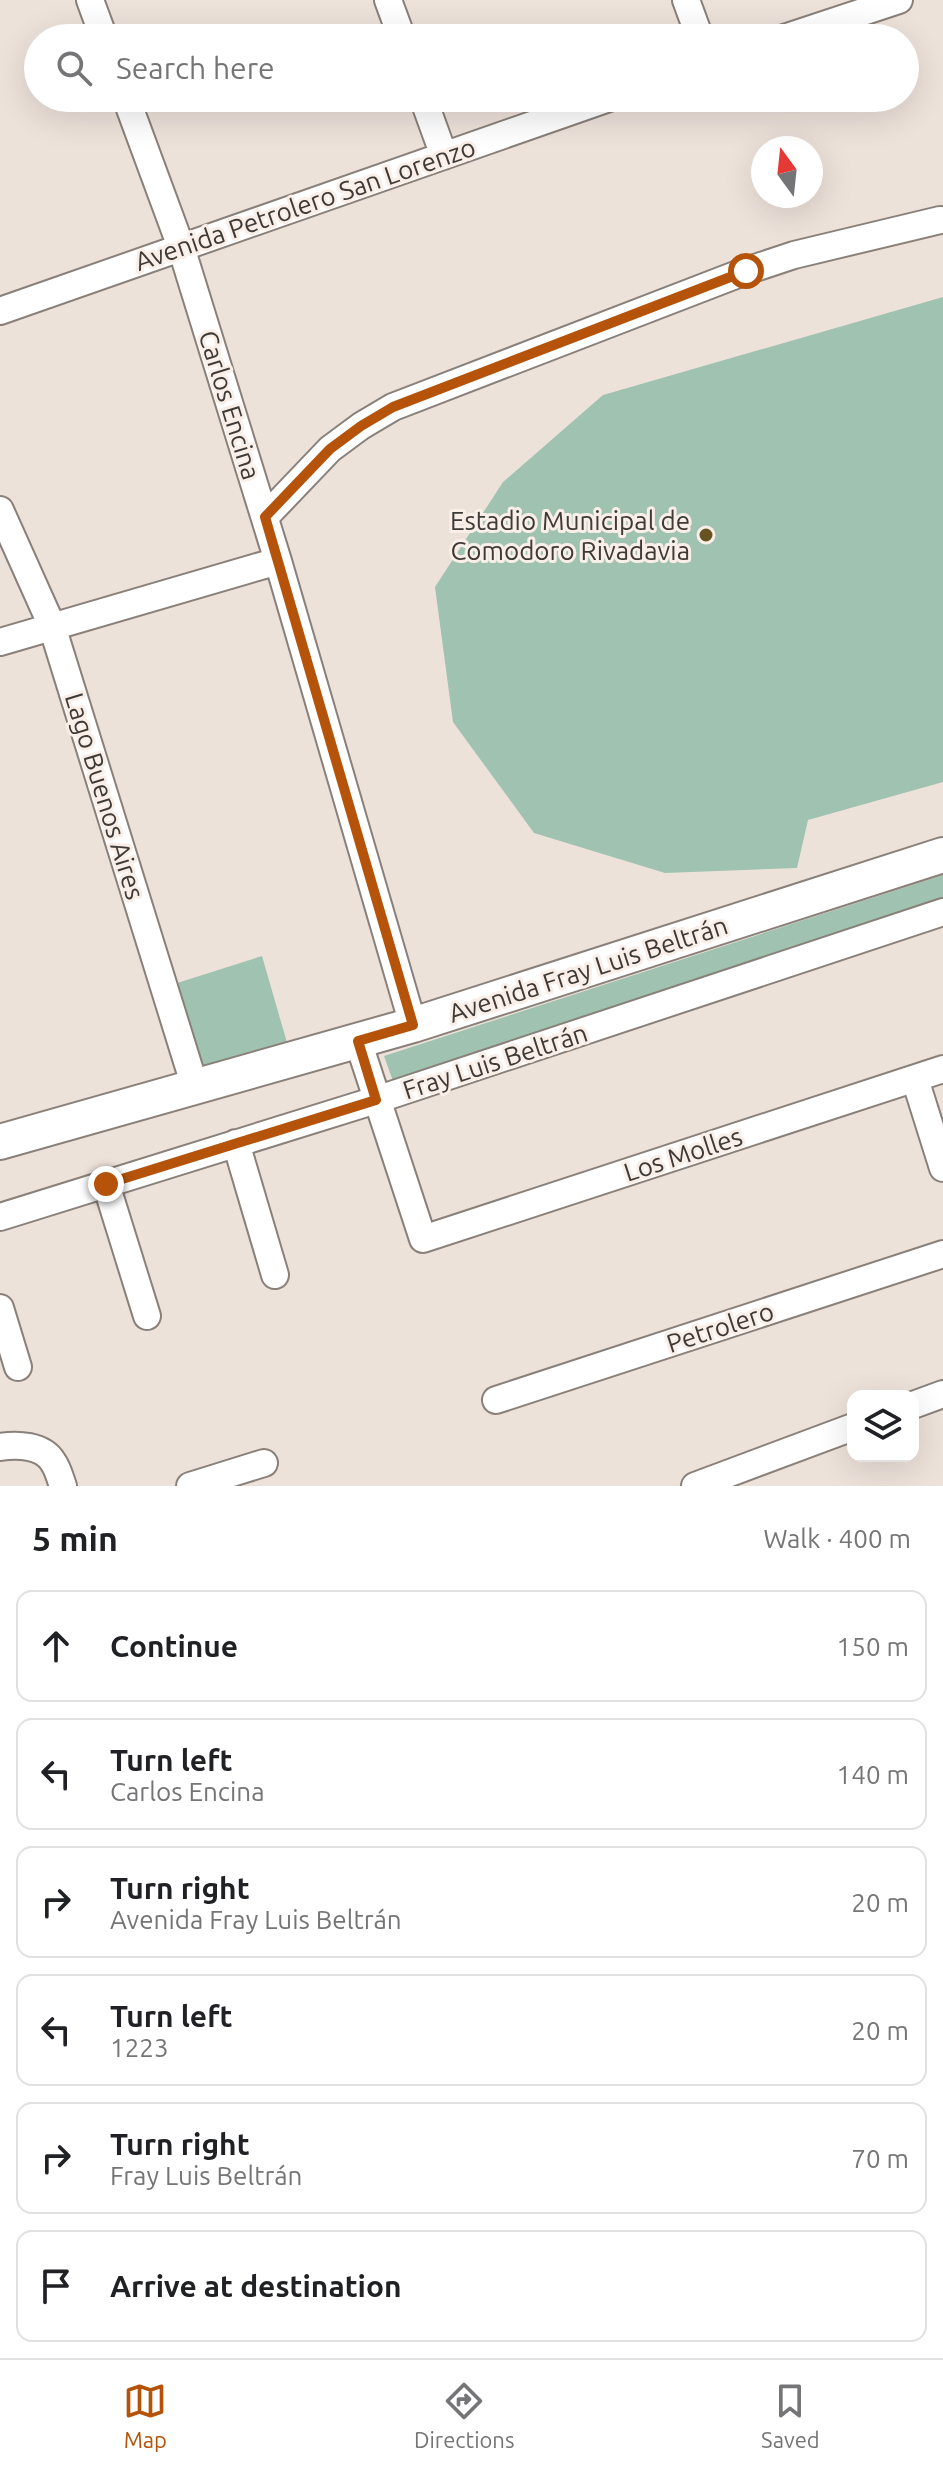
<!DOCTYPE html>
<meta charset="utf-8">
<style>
body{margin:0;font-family:Ubuntu,sans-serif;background:#f6f6f6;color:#202124}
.controls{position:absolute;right:24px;bottom:24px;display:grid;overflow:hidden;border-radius:16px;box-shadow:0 8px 32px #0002}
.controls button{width:72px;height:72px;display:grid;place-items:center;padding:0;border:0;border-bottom:2px solid #e0e0e0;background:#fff;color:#202124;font:40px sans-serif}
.compass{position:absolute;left:751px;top:136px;width:72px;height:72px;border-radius:50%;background:#fff;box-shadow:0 8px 32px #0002;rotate:345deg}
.stop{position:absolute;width:24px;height:24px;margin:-18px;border:6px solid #b45309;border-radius:50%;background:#fff}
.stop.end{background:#b45309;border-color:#fff;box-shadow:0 2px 8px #0008}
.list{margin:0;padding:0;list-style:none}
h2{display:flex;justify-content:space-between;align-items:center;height:104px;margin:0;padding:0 32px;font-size:34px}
h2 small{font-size:26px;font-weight:400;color:#757577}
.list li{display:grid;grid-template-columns:52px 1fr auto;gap:24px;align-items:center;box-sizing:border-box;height:112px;margin:0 16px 16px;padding:0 16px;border:2px solid #e0e0e0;border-radius:16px}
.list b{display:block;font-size:30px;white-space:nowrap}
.list p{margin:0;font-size:26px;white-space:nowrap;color:#757577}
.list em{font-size:26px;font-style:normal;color:#757577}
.icon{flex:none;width:44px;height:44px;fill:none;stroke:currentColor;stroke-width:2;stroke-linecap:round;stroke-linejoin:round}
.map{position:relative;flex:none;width:943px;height:1486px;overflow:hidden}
.search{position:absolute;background:#fff;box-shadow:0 8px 32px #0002;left:24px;right:24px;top:24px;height:88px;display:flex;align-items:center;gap:20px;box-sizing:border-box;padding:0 28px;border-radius:44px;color:#757577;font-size:30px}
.sheet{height:872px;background:#fff}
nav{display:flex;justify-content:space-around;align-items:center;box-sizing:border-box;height:112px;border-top:2px solid #e0e0e0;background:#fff;font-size:22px;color:#757577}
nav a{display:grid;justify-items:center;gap:4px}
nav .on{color:#b45309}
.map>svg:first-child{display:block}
.green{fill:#a0c2b1}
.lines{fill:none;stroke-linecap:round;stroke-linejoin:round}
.minor-casing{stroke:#8a807a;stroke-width:30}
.major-casing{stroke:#8a807a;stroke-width:38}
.minor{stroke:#fff;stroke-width:26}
.major{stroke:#fff;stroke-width:34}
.route{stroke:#b45309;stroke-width:10}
.poi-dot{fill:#665321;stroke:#faefe8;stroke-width:3}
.labels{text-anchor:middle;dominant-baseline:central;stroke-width:6;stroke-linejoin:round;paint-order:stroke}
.street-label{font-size:26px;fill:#3e3a37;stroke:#faefe8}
.poi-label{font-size:26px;fill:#3e3a37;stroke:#faefe8;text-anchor:end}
</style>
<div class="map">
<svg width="943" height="1486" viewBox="0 0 943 1486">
<rect width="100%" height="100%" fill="#ede2da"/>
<path class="green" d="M943,297V782L808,820L797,868L665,873L534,833L453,722L435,587L503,482L603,395Z
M943,875V904L394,1084L384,1056Z
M262,956L290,1053L199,1078L174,984Z"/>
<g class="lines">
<g class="minor-casing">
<path id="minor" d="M90,0L104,38
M388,0L402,38
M686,0L700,38
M784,38L899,0
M126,98L181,247L278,561L413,1025
M423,98L444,156
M0,311L609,98
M0,510L52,626L195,1087
M265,517L330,449L361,426L393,407L746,271L794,255L940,220
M0,642L278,561
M358,1041L423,1239L943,1069
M915,1079L943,1168
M236,1143L275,1275
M106,1184L147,1316
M0,1217L376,1100L943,912
M0,1308L18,1367
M496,1400L943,1254
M913,1405L943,1394
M0,1447C17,1444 43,1445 53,1462C58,1469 60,1478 63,1486
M190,1486L264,1463
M695,1486L853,1427"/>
</g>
<g class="major-casing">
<path id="major" d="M0,1142L413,1025L943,855"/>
</g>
<use href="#minor" class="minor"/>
<use href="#major" class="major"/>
</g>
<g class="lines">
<path class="route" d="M106,1184L376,1100L358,1041L413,1025L265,517L330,449L361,426L393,407L746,271"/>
</g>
<circle class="poi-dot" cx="706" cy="535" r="8"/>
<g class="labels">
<g class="street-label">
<text transform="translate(305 204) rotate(-19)">Avenida Petrolero San Lorenzo</text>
<text transform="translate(230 405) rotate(73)">Carlos Encina</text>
<text transform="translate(105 796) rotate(73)">Lago Buenos Aires</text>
<text transform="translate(588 969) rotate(-18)">Avenida Fray Luis Beltrán</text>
<text transform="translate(495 1061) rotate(-18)">Fray Luis Beltrán</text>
<text transform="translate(683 1154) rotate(-18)">Los Molles</text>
<text transform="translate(720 1327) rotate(-18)">Petrolero</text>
</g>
<g class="poi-label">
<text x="690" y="520">Estadio Municipal de<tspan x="690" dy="30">Comodoro Rivadavia</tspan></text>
</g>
</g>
</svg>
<div class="controls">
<button><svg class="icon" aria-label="layers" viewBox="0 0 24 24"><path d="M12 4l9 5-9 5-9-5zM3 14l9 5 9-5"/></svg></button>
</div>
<svg class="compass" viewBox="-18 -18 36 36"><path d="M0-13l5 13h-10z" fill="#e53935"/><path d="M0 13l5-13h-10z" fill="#757577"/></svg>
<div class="stop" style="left:746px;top:271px"></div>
<div class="stop end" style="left:106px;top:1184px"></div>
<div class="search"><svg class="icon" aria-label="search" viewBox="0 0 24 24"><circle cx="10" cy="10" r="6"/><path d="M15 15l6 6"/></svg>Search here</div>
</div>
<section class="sheet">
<h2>5 min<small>Walk · 400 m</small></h2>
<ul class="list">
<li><svg class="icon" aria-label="ahead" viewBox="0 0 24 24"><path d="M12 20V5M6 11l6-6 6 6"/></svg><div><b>Continue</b></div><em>150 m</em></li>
<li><svg class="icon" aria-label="left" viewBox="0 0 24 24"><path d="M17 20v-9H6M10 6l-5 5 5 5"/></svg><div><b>Turn left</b><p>Carlos Encina</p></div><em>140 m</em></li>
<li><svg class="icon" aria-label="right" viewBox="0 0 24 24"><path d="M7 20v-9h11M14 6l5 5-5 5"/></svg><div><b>Turn right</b><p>Avenida Fray Luis Beltrán</p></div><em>20 m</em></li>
<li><svg class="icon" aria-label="left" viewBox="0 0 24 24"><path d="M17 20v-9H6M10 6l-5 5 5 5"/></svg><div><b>Turn left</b><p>1223</p></div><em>20 m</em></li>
<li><svg class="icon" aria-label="right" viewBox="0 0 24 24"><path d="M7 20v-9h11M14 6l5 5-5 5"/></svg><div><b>Turn right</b><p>Fray Luis Beltrán</p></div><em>70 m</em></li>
<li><svg class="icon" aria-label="arrive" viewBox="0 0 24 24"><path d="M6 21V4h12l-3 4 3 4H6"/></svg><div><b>Arrive at destination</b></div></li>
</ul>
</section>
<nav>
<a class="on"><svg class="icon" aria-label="map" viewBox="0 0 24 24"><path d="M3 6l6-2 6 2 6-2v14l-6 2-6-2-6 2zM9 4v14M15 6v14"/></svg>Map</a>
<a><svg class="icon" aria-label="directions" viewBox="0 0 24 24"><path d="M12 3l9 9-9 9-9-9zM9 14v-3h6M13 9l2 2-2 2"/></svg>Directions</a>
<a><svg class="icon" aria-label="saved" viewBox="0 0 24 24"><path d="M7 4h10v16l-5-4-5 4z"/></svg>Saved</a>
</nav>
